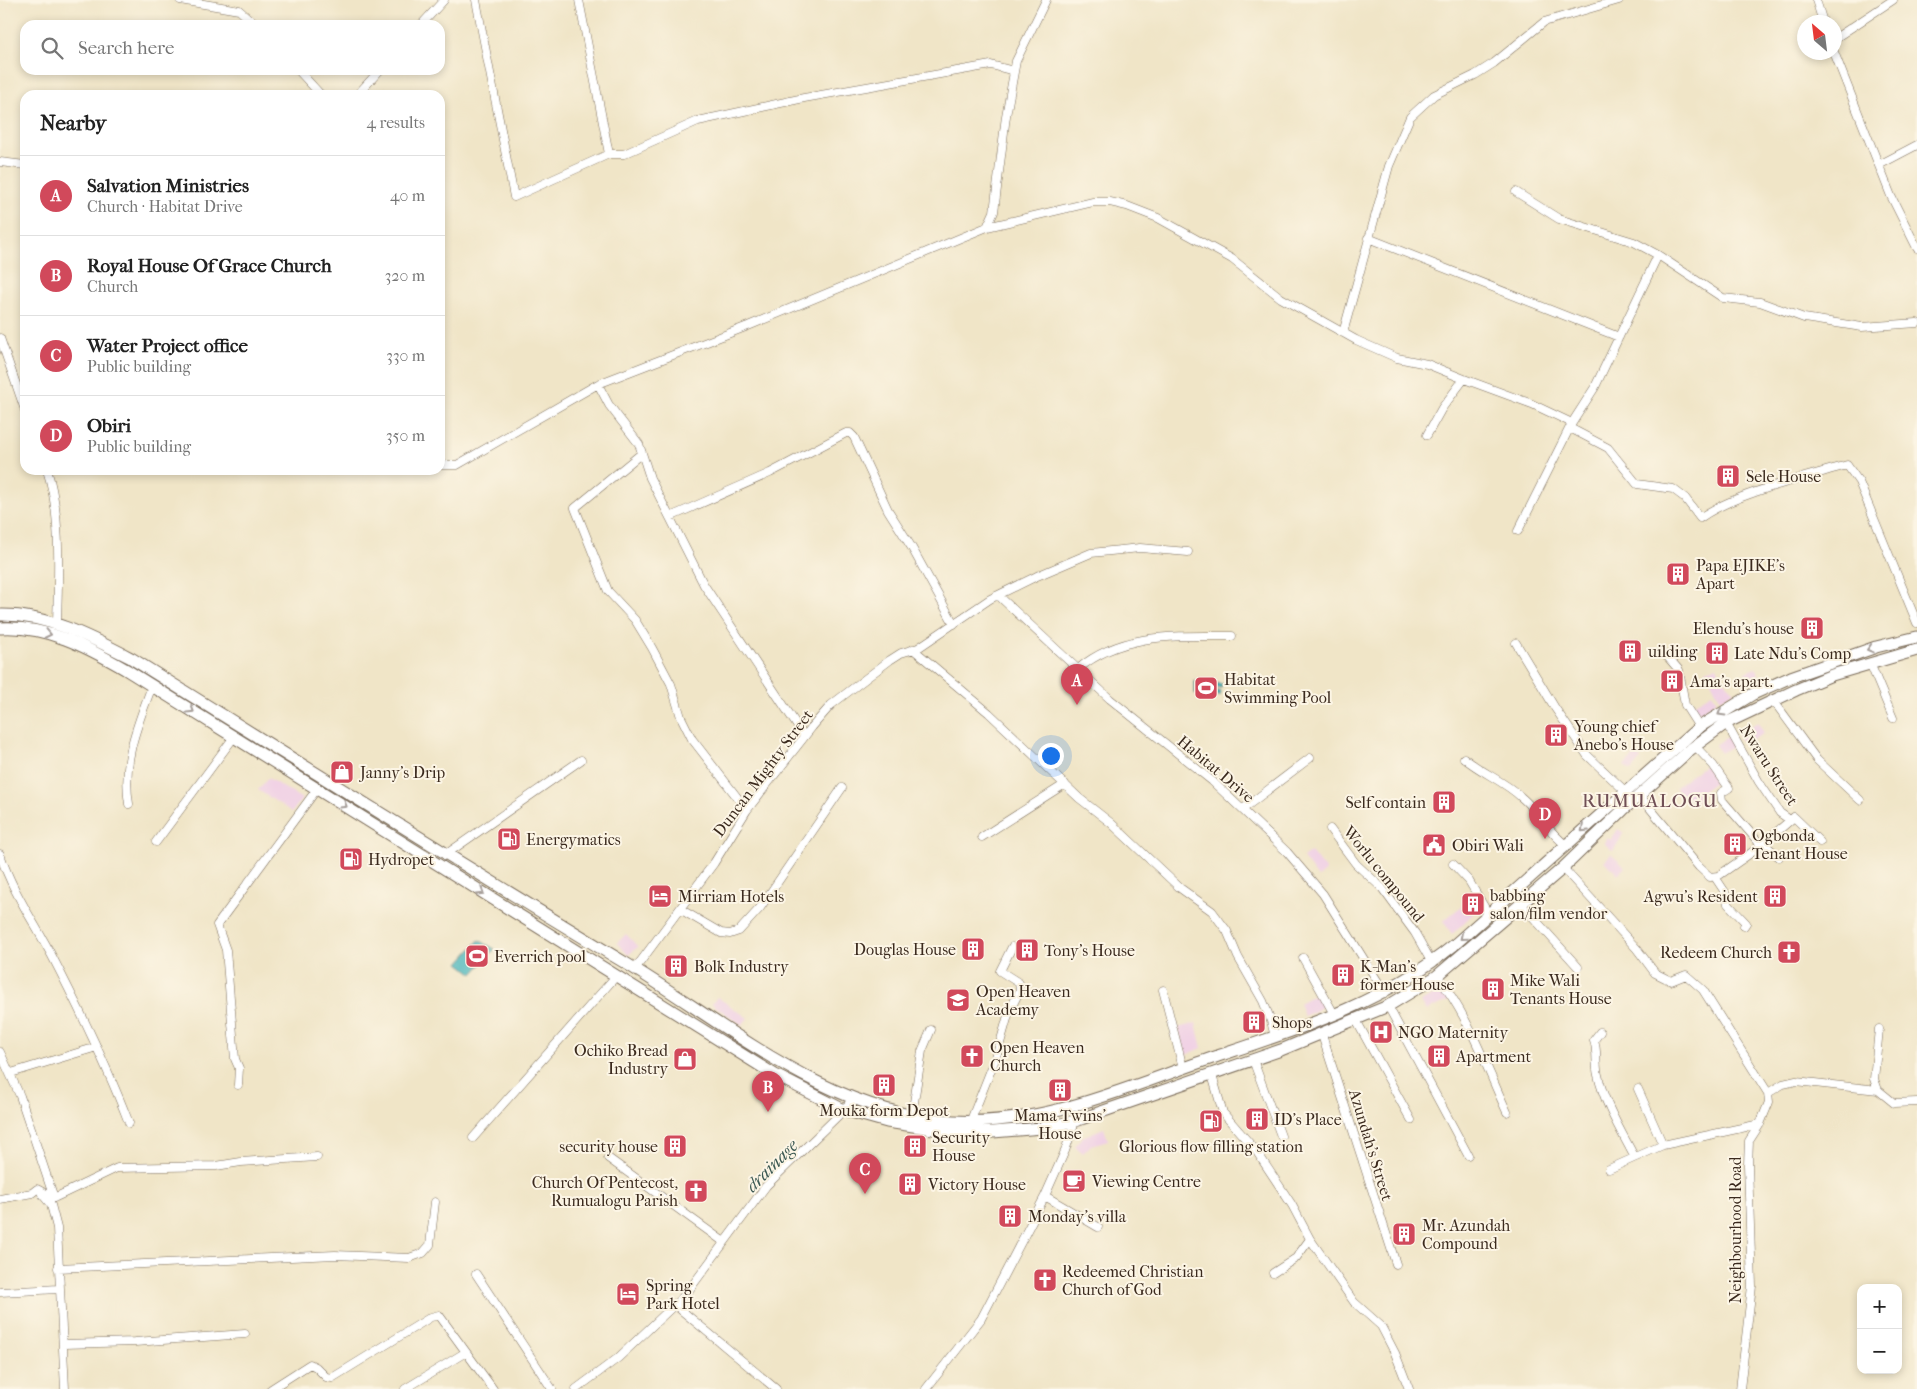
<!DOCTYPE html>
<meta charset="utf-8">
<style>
body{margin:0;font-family:"IM FELL French Canon",serif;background:#f2f2f2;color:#222}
.controls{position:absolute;right:15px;bottom:15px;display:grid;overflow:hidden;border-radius:10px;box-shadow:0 2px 8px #0003}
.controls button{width:45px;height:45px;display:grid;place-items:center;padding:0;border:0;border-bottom:1px solid #e0e0e0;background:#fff;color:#222;font:25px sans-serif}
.compass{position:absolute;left:1797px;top:15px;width:45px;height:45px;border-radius:50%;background:#fff;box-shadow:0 2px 8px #0003;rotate:332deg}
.you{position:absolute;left:1050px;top:755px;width:18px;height:18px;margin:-12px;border:4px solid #fff;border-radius:50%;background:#1a73e8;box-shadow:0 0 0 8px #1a73e833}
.badge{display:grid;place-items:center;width:32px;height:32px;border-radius:50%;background:#d1495b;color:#fff;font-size:16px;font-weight:700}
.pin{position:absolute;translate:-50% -41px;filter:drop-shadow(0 1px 2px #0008)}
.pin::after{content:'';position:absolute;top:26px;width:18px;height:15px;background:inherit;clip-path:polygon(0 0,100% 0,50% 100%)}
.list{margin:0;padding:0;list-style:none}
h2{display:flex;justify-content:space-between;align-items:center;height:65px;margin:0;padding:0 20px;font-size:21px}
h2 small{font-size:16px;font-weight:400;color:#767676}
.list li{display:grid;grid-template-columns:32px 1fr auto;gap:15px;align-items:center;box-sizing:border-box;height:80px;padding:0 20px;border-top:1px solid #e0e0e0}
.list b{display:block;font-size:19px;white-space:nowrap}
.list p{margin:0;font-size:16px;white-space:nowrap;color:#767676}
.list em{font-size:16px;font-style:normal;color:#767676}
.icon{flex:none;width:28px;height:28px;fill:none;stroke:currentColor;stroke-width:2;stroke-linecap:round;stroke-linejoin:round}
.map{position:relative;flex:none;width:1917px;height:1389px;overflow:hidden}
.search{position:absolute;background:#fff;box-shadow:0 2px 8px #0003;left:20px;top:20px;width:425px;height:55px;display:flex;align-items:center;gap:12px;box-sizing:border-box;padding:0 18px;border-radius:15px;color:#767676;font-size:19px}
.panel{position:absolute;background:#fff;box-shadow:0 2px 8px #0003;left:20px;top:90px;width:425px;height:385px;border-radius:15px}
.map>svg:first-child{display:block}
.built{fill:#f0d0e5}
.water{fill:#42b3b9;stroke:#3e6e6c}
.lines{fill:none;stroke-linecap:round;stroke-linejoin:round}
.minor-casing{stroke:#7a6b59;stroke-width:9}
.secondary-casing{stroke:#7a6b59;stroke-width:13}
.minor{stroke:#fff;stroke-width:8}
.secondary{stroke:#fff;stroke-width:11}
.oneway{stroke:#a79f9a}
.labels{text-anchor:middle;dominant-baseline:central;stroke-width:4;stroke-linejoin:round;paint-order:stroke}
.poi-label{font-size:16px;fill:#3b2a1e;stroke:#fcf5e5;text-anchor:start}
.street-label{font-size:16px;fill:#3b2a1e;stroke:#fcf5e5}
.water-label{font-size:18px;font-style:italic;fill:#3d5a54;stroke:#fcf5e5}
.quarter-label{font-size:19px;letter-spacing:1px;fill:#704f55;stroke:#fcf5e5}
</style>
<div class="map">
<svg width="1917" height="1389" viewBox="0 0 1917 1389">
<rect width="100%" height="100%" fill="#fcf5e5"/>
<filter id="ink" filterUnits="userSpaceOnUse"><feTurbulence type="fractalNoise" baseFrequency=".02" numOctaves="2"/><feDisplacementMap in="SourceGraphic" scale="10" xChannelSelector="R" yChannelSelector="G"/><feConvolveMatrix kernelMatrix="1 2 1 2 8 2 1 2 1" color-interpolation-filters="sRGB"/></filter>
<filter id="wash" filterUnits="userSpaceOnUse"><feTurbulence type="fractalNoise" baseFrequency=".0096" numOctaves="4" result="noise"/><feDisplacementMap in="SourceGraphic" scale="20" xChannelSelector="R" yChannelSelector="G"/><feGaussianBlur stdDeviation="1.12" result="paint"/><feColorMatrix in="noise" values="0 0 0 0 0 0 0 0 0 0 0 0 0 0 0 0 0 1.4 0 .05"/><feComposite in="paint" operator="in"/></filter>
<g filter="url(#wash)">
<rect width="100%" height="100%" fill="#f0e5c7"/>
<path class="built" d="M1717,666L1722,679L1735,691L1720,699L1706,670Z
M1756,668L1760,678L1749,683L1745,672Z
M1712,693L1717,701L1695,715L1688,707Z
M1758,722L1764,733L1744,745L1737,734Z
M1729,736L1733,745L1721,753L1715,745Z
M1636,754L1641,759L1631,771L1624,766Z
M1708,763L1719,779L1700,793L1702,796L1695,802L1692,798L1686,802L1675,787Z
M268,778L302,799L292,812L258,790Z
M1618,829L1624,833L1613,851L1604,843L1607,838L1611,840Z
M1311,852L1326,871L1318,878L1303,858Z
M1611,854L1625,867L1618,874L1604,861Z
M1468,901L1474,913L1452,934L1443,921Z
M626,934L638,947L628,955L617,943Z
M1445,989L1450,1000L1426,1011L1421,1002Z
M1319,992L1326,1005L1304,1016L1299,1003Z
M717,997L748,1018L742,1025L712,1004Z
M1383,1022L1390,1036L1380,1041L1373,1027Z
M1196,1023L1202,1048L1186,1055L1178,1028Z
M1104,1128L1108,1140L1091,1145L1083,1153L1075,1146L1082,1137Z"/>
<path class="water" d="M1195,681L1222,684L1221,688H1216V691L1221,692L1220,696L1195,694Z
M479,940L495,949L473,974L459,963Z"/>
</g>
<g filter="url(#ink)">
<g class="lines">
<g class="minor-casing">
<path id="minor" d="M180,0L239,10L256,25
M476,0L514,197L609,154
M579,0L609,154H624L698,121L804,98L991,65L1014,71
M1816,0L1823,22
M421,25L444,0
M1834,39L1893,0
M1834,52L1891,196L1917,248
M298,70L321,95
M357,95L380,70
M0,162L25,165
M1879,165L1917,145
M987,227L994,212L1006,116L1016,61L1046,0
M1368,238L1619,337
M1658,255L1723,298L1760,302L1804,318L1862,327L1917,323
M1343,333L1389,166L1410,117L1434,95L1475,75L1494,63L1544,22L1619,0
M0,338L25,410
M1464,379L1532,404L1572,423L1595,387L1658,255L1634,242L1559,219L1516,192
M598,384L609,405L639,444L650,478L704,585L804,736
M1570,428L1608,448L1637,484L1673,489L1685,498L1700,518C1733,494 1806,477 1847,465L1859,482L1917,623
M642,453L575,508L608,591L635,620L652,648L671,684L681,717L692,739L747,810
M440,465H457L598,384L748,326L987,227L1093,202H1110L1127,206L1158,218L1232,259L1281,298L1356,340L1397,358L1427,364L1464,379L1442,408L1427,435
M47,470C62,515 58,577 57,624
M670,517L770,473L846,433H850L854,437L888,510L912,548L954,624
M1518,531L1572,423
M996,596L1000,597L1110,699L1212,781L1287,852L1323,894L1385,993
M1516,643L1555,708L1587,755L1625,791
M913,649L989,713L1079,798L1111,823L1180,888L1212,911L1227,931L1238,957L1263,1001L1271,1021L1275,1037
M1666,655L1679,670L1685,705L1699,727
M1870,663L1893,718
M1078,669C1122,632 1177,636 1232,636
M1773,700L1817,760L1860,800
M1726,723L1759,782L1780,813L1790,820
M1695,746L1713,765L1729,788L1721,793L1722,800L1761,845
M1464,758C1482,773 1504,781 1521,797C1538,811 1548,832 1566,845
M1639,795L1699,867L1710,877L1718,876L1758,848L1794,817L1820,842
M129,804C122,761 137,726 152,686
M1243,809L1310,758
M1330,829L1356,864L1382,888L1415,933L1432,963
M982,837L1065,784
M156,842L234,737
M1763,843L1779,857
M0,854C12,891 34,922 52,956C80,1010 107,1066 129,1123
M445,855L581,760
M1453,864L1469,881L1489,915
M1563,868L1637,949L1655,973L1671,981L1686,975L1703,990L1768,1093L1769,1102L1760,1124L1749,1141L1748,1165L1752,1286L1740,1389
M1715,877L1725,892L1728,904L1746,923L1744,926
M1522,905L1578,967
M680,909L721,933L730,934L739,931L760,908L842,788
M1303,958L1334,1014
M635,969L714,863L747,810L812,727L831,705L890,660L901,653L918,648L990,599L1037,576L1091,553L1140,548L1188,552
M1437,976C1469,1016 1486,1067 1507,1112
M1163,990L1183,1068
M1388,1006L1468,1155
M1356,1020L1411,1120
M1879,1029L1874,1079L1878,1090L1894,1103L1917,1102
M1600,1032L1594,1040C1598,1052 1595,1064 1598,1075C1604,1103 1621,1131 1634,1156
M1322,1035L1396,1264
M0,1052L20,1096L54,1198
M1253,1060L1281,1136
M11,1073L97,1047
M1212,1075L1223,1113L1257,1152L1292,1205L1310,1239L1296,1258L1273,1273
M238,1085L239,1068L235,1059L226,950L217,925L317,789
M1638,1089L1663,1145
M1768,1093L1783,1084L1796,1081L1878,1090
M912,1115L922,1051L931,1030
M971,1120L996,1057L1009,1012L1020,990L1019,983L1000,971L1012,947
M473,1138L617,975
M608,1158L724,1242
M1609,1169L1663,1145L1760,1124
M42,1194L51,1205L57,1228L65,1389
M1045,1196L1098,1227
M0,1199L32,1193L37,1189L54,1198L117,1168L216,1166L241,1162L317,1157
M1310,1239L1354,1302L1381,1326L1395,1353L1409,1389
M58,1268L335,1255L409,1258L423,1253L430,1245L435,1202
M476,1274L552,1389
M0,1292L59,1289
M675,1305L776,1389
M64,1344L135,1342L245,1334
M271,1389L310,1364L316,1367L326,1377L332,1378L431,1317L439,1315L493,1389
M405,1389L466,1352
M576,1389L618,1358L686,1294L766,1186L844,1110L852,1099
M926,1389L981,1319L1045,1196L1065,1151L1075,1121"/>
</g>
<g class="secondary-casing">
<path id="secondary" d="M0,615C47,614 91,637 131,658C296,761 461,864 627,964C729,1026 829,1114 953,1121C1045,1126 1127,1087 1212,1058C1299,1029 1382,1004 1454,945L1699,727L1753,694L1791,677L1876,647L1917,637
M0,628C46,625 87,647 125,669L775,1075L844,1110L887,1122L953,1132H993L1042,1128L1075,1121L1281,1050L1388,1006L1437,976L1563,868L1623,810L1691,749L1726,723L1796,690L1832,675L1917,650"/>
</g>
<use href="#minor" class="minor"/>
<use href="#secondary" class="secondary"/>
</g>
<defs><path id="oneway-chevron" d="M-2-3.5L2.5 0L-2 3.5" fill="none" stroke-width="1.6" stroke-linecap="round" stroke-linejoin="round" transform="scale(1.25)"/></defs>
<g class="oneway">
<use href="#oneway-chevron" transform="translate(48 634) rotate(12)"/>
<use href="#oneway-chevron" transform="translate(1870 649) rotate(163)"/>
<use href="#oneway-chevron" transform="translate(191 710) rotate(32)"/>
<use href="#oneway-chevron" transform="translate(1721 713) rotate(149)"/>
<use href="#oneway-chevron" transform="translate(344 805) rotate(32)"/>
<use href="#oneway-chevron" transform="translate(1584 829) rotate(137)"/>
<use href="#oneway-chevron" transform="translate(481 892) rotate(32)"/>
<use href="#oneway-chevron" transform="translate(1463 937) rotate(140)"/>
</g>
</g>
<defs>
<g id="building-square" transform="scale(1.25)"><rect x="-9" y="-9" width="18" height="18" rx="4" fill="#d1495b" stroke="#fcf5e5"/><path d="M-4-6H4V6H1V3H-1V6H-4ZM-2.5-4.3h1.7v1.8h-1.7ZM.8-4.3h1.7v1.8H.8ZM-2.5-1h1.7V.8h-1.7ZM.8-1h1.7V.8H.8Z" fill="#fff"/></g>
<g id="stadium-square" transform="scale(1.25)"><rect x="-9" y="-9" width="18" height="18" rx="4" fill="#d1495b" stroke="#fcf5e5"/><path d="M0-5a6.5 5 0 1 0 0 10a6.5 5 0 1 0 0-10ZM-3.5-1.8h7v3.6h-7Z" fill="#fff"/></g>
<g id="shop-square" transform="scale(1.25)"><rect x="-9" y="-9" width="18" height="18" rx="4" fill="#d1495b" stroke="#fcf5e5"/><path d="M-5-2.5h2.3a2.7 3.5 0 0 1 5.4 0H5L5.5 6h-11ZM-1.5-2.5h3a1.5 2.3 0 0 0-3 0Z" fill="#fff"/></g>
<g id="fuel-square" transform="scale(1.25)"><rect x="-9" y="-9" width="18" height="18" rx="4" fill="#d1495b" stroke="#fcf5e5"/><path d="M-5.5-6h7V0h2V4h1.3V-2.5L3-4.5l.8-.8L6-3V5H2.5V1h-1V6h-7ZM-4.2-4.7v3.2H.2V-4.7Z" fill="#fff"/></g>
<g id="civic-square" transform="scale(1.25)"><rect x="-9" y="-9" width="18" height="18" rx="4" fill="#d1495b" stroke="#fcf5e5"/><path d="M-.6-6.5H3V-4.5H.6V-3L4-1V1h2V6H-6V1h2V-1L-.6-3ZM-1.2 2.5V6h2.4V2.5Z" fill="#fff"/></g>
<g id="hotel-square" transform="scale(1.25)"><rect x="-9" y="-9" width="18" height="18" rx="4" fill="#d1495b" stroke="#fcf5e5"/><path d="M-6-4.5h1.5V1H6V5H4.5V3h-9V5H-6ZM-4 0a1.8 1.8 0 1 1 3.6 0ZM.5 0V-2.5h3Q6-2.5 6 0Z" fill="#fff"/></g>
<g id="church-square" transform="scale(1.25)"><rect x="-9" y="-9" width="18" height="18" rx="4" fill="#d1495b" stroke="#fcf5e5"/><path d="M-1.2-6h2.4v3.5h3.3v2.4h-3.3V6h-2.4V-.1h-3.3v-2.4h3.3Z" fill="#fff"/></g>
<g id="school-square" transform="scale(1.25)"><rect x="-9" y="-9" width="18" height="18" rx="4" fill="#d1495b" stroke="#fcf5e5"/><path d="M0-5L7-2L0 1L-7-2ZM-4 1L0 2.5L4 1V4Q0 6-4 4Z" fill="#fff"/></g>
<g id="hospital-square" transform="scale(1.25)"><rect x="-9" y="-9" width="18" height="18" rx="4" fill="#d1495b" stroke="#fcf5e5"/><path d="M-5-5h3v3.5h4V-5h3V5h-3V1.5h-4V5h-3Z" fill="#fff"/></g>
<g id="cafe-square" transform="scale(1.25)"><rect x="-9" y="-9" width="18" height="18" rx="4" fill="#d1495b" stroke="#fcf5e5"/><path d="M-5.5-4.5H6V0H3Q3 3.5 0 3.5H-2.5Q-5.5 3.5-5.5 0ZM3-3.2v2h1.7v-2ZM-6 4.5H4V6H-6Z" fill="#fff"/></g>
</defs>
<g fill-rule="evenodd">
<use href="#building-square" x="1728" y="476"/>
<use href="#building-square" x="1678" y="574"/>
<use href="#building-square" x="1812" y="628"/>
<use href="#building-square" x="1630" y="651"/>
<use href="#building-square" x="1717" y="653"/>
<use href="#building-square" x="1672" y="681"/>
<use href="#stadium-square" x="1206" y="688"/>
<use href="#building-square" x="1556" y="735"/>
<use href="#shop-square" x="342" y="772"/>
<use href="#building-square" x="1444" y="802"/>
<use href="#fuel-square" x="509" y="839"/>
<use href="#building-square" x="1735" y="844"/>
<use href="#civic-square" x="1434" y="845"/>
<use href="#fuel-square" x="351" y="859"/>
<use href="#hotel-square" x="660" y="896"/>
<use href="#building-square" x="1775" y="896"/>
<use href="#building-square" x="1473" y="904"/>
<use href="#building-square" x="973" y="949"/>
<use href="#building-square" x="1027" y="950"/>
<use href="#church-square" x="1789" y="952"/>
<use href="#stadium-square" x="477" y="956"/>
<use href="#building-square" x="676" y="966"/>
<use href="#building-square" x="1343" y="975"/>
<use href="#building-square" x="1493" y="989"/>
<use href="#school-square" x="958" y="1000"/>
<use href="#building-square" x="1254" y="1022"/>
<use href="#hospital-square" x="1381" y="1032"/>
<use href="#church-square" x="972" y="1056"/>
<use href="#building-square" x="1439" y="1056"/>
<use href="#shop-square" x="685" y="1059"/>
<use href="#building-square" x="884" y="1085"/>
<use href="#building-square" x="1060" y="1090"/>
<use href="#building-square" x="1257" y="1119"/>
<use href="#fuel-square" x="1211" y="1121"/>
<use href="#building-square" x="675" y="1146"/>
<use href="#building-square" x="915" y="1146"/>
<use href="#cafe-square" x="1074" y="1181"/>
<use href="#building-square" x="910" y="1184"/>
<use href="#church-square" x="696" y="1191"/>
<use href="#building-square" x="1010" y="1216"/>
<use href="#building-square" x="1404" y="1234"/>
<use href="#church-square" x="1045" y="1280"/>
<use href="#hotel-square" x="628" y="1294"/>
</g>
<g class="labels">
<g class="poi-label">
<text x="1746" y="476">Sele House</text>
<text x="1696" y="565">Papa EJIKE's<tspan x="1696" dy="18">Apart</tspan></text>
<text x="1794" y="628" text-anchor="end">Elendu's house</text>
<text x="1648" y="651">uilding</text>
<text x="1734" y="653">Late Ndu's Comp</text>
<text x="1224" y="679">Habitat<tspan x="1224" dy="18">Swimming Pool</tspan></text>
<text x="1690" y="681">Ama's apart.</text>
<text x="1574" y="726">Young chief<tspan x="1574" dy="18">Anebo's House</tspan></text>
<text x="360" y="772">Janny's Drip</text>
<text x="1426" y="802" text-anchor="end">Self contain</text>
<text x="1752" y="835">Ogbonda<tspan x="1752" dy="18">Tenant House</tspan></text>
<text x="526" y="839">Energymatics</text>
<text x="1452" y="845">Obiri Wali</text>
<text x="368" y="859">Hydropet</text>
<text x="1490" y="895">babbing<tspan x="1490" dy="18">salon/film vendor</tspan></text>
<text x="678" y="896">Mirriam Hotels</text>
<text x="1758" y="896" text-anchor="end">Agwu's Resident</text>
<text x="956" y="949" text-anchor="end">Douglas House</text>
<text x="1044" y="950">Tony's House</text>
<text x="1772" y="952" text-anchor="end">Redeem Church</text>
<text x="494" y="956">Everrich pool</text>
<text x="694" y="966">Bolk Industry</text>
<text x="1360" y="966">K-Man's<tspan x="1360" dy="18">former House</tspan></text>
<text x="1510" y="980">Mike Wali<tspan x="1510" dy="18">Tenants House</tspan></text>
<text x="976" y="991">Open Heaven<tspan x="976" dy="18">Academy</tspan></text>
<text x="1272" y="1022">Shops</text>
<text x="1398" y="1032">NGO Maternity</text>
<text x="990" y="1047">Open Heaven<tspan x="990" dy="18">Church</tspan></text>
<text x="668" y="1050" text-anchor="end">Ochiko Bread<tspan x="668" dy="18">Industry</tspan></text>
<text x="1456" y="1056">Apartment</text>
<text x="884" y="1110" text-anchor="middle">Mouka form Depot</text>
<text x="1060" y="1115" text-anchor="middle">Mama Twins'<tspan x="1060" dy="18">House</tspan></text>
<text x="1274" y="1119">ID's Place</text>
<text x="932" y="1137">Security<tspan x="932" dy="18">House</tspan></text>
<text x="658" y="1146" text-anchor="end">security house</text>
<text x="1211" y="1146" text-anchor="middle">Glorious flow filling station</text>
<text x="1092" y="1181">Viewing Centre</text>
<text x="678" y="1182" text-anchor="end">Church Of Pentecost,<tspan x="678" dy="18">Rumualogu Parish</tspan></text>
<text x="928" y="1184">Victory House</text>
<text x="1028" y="1216">Monday's villa</text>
<text x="1422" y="1225">Mr. Azundah<tspan x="1422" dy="18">Compound</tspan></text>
<text x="1062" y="1271">Redeemed Christian<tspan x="1062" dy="18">Church of God</tspan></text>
<text x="646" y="1285">Spring<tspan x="646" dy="18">Park Hotel</tspan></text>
</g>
<g class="street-label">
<text transform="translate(1769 765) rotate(57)">Nwaru Street</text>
<text transform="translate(1216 769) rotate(40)">Habitat Drive</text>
<text transform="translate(763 773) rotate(-53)">Duncan Mighty Street</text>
<text transform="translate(1384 874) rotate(51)">Worlu compound</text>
<text transform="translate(1371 1145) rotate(73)">Azundah's Street</text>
<text transform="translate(1735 1230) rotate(-90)">Neighbourhood Road</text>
</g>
<g class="water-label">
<text transform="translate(772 1166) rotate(-45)">drainage</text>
</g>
<g class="quarter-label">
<text x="1650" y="801">RUMUALOGU</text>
</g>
</g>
</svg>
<div class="controls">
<button>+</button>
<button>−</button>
</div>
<svg class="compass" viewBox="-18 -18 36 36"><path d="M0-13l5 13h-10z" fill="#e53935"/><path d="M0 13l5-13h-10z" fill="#767676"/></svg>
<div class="you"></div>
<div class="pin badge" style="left:1077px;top:705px">A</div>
<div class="pin badge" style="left:768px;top:1112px">B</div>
<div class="pin badge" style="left:865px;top:1194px">C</div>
<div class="pin badge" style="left:1545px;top:839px">D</div>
<div class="search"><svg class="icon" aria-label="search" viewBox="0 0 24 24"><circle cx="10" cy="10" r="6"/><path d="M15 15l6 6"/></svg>Search here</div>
<section class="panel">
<h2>Nearby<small>4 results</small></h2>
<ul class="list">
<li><span class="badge">A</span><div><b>Salvation Ministries</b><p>Church · Habitat Drive</p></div><em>40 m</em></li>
<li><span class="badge">B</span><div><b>Royal House Of Grace Church</b><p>Church</p></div><em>320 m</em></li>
<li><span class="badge">C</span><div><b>Water Project office</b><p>Public building</p></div><em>330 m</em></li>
<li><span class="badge">D</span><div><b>Obiri</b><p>Public building</p></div><em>350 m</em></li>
</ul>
</section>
</div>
